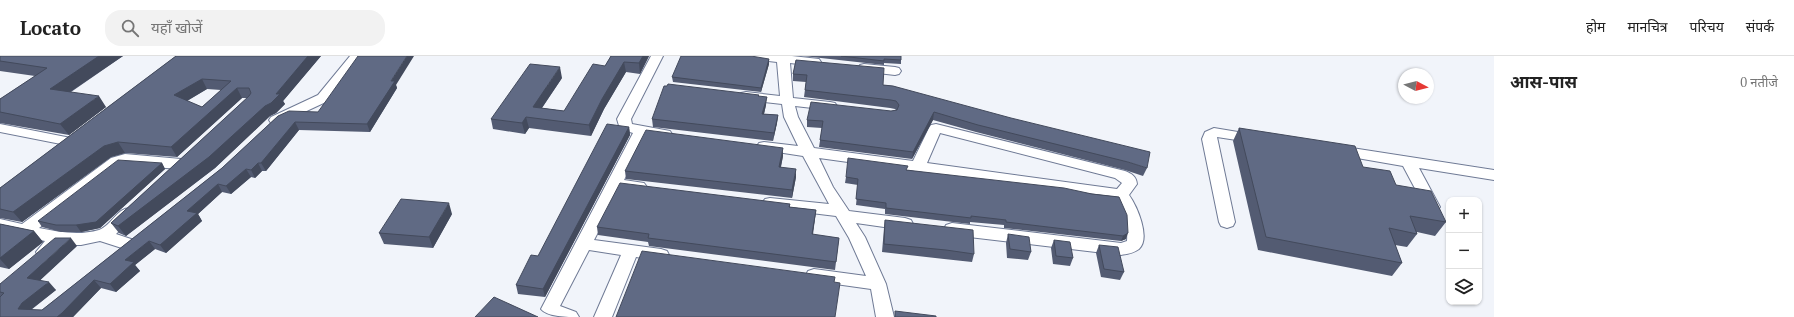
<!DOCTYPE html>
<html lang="hi">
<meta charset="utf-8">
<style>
body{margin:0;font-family:"PT Serif","Noto Sans Devanagari",serif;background:#f2f2f2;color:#222}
.controls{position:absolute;right:12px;bottom:12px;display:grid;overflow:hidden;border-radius:8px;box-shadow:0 1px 3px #0004}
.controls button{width:36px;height:36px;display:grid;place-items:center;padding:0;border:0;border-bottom:1px solid #e0e0e0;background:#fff;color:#222;font:20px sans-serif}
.compass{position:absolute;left:1398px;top:12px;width:36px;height:36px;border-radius:50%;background:#fff;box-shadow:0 1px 3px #0004;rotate:97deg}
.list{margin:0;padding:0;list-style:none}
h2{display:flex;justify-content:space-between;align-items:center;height:52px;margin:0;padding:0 16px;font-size:17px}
h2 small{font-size:13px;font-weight:400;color:#767676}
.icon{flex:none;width:22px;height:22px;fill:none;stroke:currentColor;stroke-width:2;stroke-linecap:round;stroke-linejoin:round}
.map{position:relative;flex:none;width:1494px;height:261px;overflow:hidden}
header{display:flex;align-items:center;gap:24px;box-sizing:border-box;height:56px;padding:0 20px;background:#fff;border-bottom:1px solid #e0e0e0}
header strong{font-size:19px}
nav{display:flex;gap:22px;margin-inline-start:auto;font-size:14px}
.search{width:280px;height:36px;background:#f2f2f2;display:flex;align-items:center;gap:10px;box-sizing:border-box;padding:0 14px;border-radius:16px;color:#767676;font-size:15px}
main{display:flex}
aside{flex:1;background:#fff}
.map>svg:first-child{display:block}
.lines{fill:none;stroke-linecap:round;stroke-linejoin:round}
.minor-casing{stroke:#6f7a95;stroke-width:2}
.minor{fill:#fff;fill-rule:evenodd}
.wall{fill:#535b72;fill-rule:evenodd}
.shaded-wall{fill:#434a5c}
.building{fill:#606a84;stroke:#434a5c;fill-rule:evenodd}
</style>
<header>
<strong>Locato</strong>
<div class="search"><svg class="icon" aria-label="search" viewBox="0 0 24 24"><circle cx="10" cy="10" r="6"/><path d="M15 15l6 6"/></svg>यहाँ खोजें</div>
<nav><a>होम</a><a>मानचित्र</a><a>परिचय</a><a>संपर्क</a></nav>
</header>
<main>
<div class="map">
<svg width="1494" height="261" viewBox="0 0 1494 261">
<rect width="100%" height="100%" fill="#f1f4fa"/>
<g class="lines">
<g class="minor-casing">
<path id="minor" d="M350,0H362L328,45L281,67H271L269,64L271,61L318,39Z
M651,0H663L631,63L632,68L670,75L672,78L670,81L665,82L646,80L624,124L644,127L647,131L644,135L639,136L620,134L594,184L661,193L667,195L669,199L667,203L661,205L636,201L612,261H594L621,199L589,194L560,250L576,256L579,261C567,261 548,261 541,253L633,77L620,73L617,63Z
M748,0H792L819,3L821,6L819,9L815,10L790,7L793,42L830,46L835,47L837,50L835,53L830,54L795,50L798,61L814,92L913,105L929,72L931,69L936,68L1125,115C1132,118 1136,120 1137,128L1129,139C1137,150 1151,182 1139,193C1134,197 1127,198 1121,199L952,179L946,177L944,173L946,169L952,167L1121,187L1127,185C1128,171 1125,152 1115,143L819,102L833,131L849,155L905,162L911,164L913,168L911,172L905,174L856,167L865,181L886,228L894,261H876L871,233L814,225L808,223L806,219L808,215L814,213L866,220L849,182L836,160L770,152L765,151L762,147L765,143L770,142L829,148L803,100L764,94L759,93L757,90L759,87L764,86L798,90L784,61L782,48L746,44L741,43L739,40L741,37L746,36L780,40L777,6L750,3ZM940,77L1115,122L1122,127L1117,133L927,107Z
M864,8L895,11L899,12L901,15L899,18L895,19L860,15L858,12L860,9Z
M0,68L71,82L76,83L78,86L76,89L71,90L0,76Z
M1214,72L1256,79L1261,80L1263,83L1261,86L1256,87L1217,81L1235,166L1233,170L1227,172L1221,170L1219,166L1202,83L1205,76Z
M1339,90L1494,114V124L1419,112L1440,151L1437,155L1432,156L1427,155L1403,110L1334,98L1332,95L1334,92Z
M125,98L181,103L186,105L188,108L186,111L181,113L121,109L39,172C59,176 78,180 99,174C113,169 118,148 134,153L137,157L116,178L134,184L136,188L134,192L128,194L100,185L81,189H60C53,196 49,204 38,200L36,196L45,185L0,175V163L22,168L111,102Z"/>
</g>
<use href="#minor" class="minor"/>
</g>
<path class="wall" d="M0,0H123L71,36L106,51L69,79L0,67V43L35,20L0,15Z
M176,0H321L283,45L285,48L276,57L270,60L215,112L126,180L119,177L111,167L247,42H242L177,101L125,97L111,101L22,166L0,162V132ZM207,33L221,34L202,51L187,45Z
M611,0H649L640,18L626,16L604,53L591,80L529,72L525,78L493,73L491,63L562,22L542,52L564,55L605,10Z
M803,0H901V8L884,7V9Z
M769,3V8L761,36L673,26L672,21Z
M796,4L883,29L893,30L1147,112L1143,120L1125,114L976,76L933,64L912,103L819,91L822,72L807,71V64L891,55L896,54L895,53L890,52L804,41L806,26L793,25V18Z
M396,29L397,32L370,76L299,74L266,115H262L255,122L251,121L231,138L222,136L198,158L202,165L166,197L155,193L135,209L140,215L116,236L101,232L73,261H0V228L77,190L40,224L56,234L31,254H42L222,112L278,60L318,56Z
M759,40L766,49L764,58L778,59L777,67L773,85L653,71L652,63Z
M629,71L630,79L545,241L518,238L516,229L538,200Z
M1239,72L1363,111L1396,129L1446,166L1435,180L1417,176V178L1407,191L1395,189L1402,207L1392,220L1258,194L1233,85Z
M783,100L781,111L796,121L792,142L626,123L625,115Z
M162,107L165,113L100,172L81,176H61L42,171L38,165Z
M907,114L1119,141L1126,183L1121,185L1004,172V169L970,166V168L885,158V153L856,149L858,129L845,127L846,121Z
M790,148V151L816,154L813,179L839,182L835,214L649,190L648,186L598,179L597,171Z
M452,158L433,192L384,188L379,177Z
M885,164L974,198L972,206L944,203L882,196L884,172Z
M0,168L34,175L43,186L9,213L0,211Z
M1008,178L1031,196L1028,204L1007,202L1006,187Z
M1054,184L1073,202L1070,210L1053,208L1051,192Z
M1099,189L1124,216L1120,224L1101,221L1096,197Z"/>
<path class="shaded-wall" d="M99,0H123L58,44L50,33Z
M308,0H321L283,45L285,48L276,57L270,60L215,112L126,180L118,170L276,38Z
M407,0H414L396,29L397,32L370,76L367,68L391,25Z
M643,0H649L640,18L639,7Z
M769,3V8L761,36V32Z
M624,6L626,16L604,53L591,80L589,69L602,43Z
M560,11L562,22L535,62L533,51Z
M202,23L207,33L180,49L174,39Z
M237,32L242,42L177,101L171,91Z
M99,40L106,51L69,79L60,68Z
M767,41L766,49L762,66V58Z
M934,56L933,64L912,103L913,96Z
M778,59L777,67L773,85L774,77Z
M526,61L529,72L525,78L522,67Z
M295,66L299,74L266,115L261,107Z
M629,71L630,79L545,241L543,233Z
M118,86L125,97L111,101L22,166L13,156L104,90Z
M783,92V100L779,119V111Z
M162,107L165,113L100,172L81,176L76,169Z
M258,107L262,115L255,122L251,114Z
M246,113L251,121L231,138L226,130Z
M796,113V121L792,142V134Z
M218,128L222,136L198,158L202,165L166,197L160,189L187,155Z
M449,147L452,158L433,192L429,181Z
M816,154L815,162L811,187L812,178Z
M34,175L43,186L9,213L0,203V202Z
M1128,177L1126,183L1121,185L1123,180Z
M71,182L77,190L34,230L27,222Z
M149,185L155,193L135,209L140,215L116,236L110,228L125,204Z
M94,224L101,232L73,261H57Z
M49,226L56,234L29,255L18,253L22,247Z"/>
<path class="building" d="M0,0H99L50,33L99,40L60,68L0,56V43L47,12L0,5Z
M176,0H308L276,38H280L271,47L265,50L209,101L118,170L111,167L249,40L251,37L249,32H237L171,91L118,86L104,90L13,156L0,153V132ZM202,23L231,25L202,51L174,39Z
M358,0H407L391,25H395L367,68L295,66L261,107H258L251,114L246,113L226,130L218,128L187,155L197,157L160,189L149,185L125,204L134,206L110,228L94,224L62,257L57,261H0V241L4,237L0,236V228L55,182H71L27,222L49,226L22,247L18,253L42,254L222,112L278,60L289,55L318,56Z
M611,0H643L639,7L624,6L602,43L589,69L526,61L522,67L491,63L530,8L560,11L533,51L564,55L593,8L605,10Z
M681,0H751L769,3L761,32L672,21Z
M841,0H901V4L884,3V5Z
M796,4L884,12L883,29L893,30L1011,62L1150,96L1147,112L1128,106L978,69L934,56L913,96L820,84L823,65L807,64L811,46L891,55L897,54L899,49L896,45L891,44L805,34L807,19L793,18Z
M668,28L759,39L758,40L767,41L762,58L778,59L774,77L652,63L664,30H667Z
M607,68L629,71L543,233L516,229L531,199L538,200Z
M1239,72L1355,90L1363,111L1390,115L1396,129L1431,135L1446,166L1410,160L1417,178L1389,172L1402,207L1266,181Z
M646,74L783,92L779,111L796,113L792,134L625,115Z
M848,102L908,110L906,114L1064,132L1092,138L1119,141L1127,159L1128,177L1123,180L1006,166V164L971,160V162L886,152V147L856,143L858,123L846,121Z
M118,104L162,107L96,166L76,169H56L38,165Z
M620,127L790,148L789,151L816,154L812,178L839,182L836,206L648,182L649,178L597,171Z
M401,143L449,147L429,181L379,177Z
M885,164L973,174L974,198L946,194L884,188Z
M0,168L34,175L0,202Z
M1008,178L1029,181L1031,196L1010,193Z
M1054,184L1070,186L1073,202L1056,200Z
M1099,189L1118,191L1124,216L1104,213Z
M642,195L835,221L834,226L840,227L835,261H616Z
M494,241L538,261H475Z
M895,255L936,260V261H895Z"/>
</svg>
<div class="controls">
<button>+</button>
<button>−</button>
<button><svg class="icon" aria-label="layers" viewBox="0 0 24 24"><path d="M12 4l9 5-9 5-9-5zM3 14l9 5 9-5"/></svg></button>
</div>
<svg class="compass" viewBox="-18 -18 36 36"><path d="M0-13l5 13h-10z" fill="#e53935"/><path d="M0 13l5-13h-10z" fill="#767676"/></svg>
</div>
<aside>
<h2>आस-पास<small>0 नतीजे</small></h2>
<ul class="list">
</ul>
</aside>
</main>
